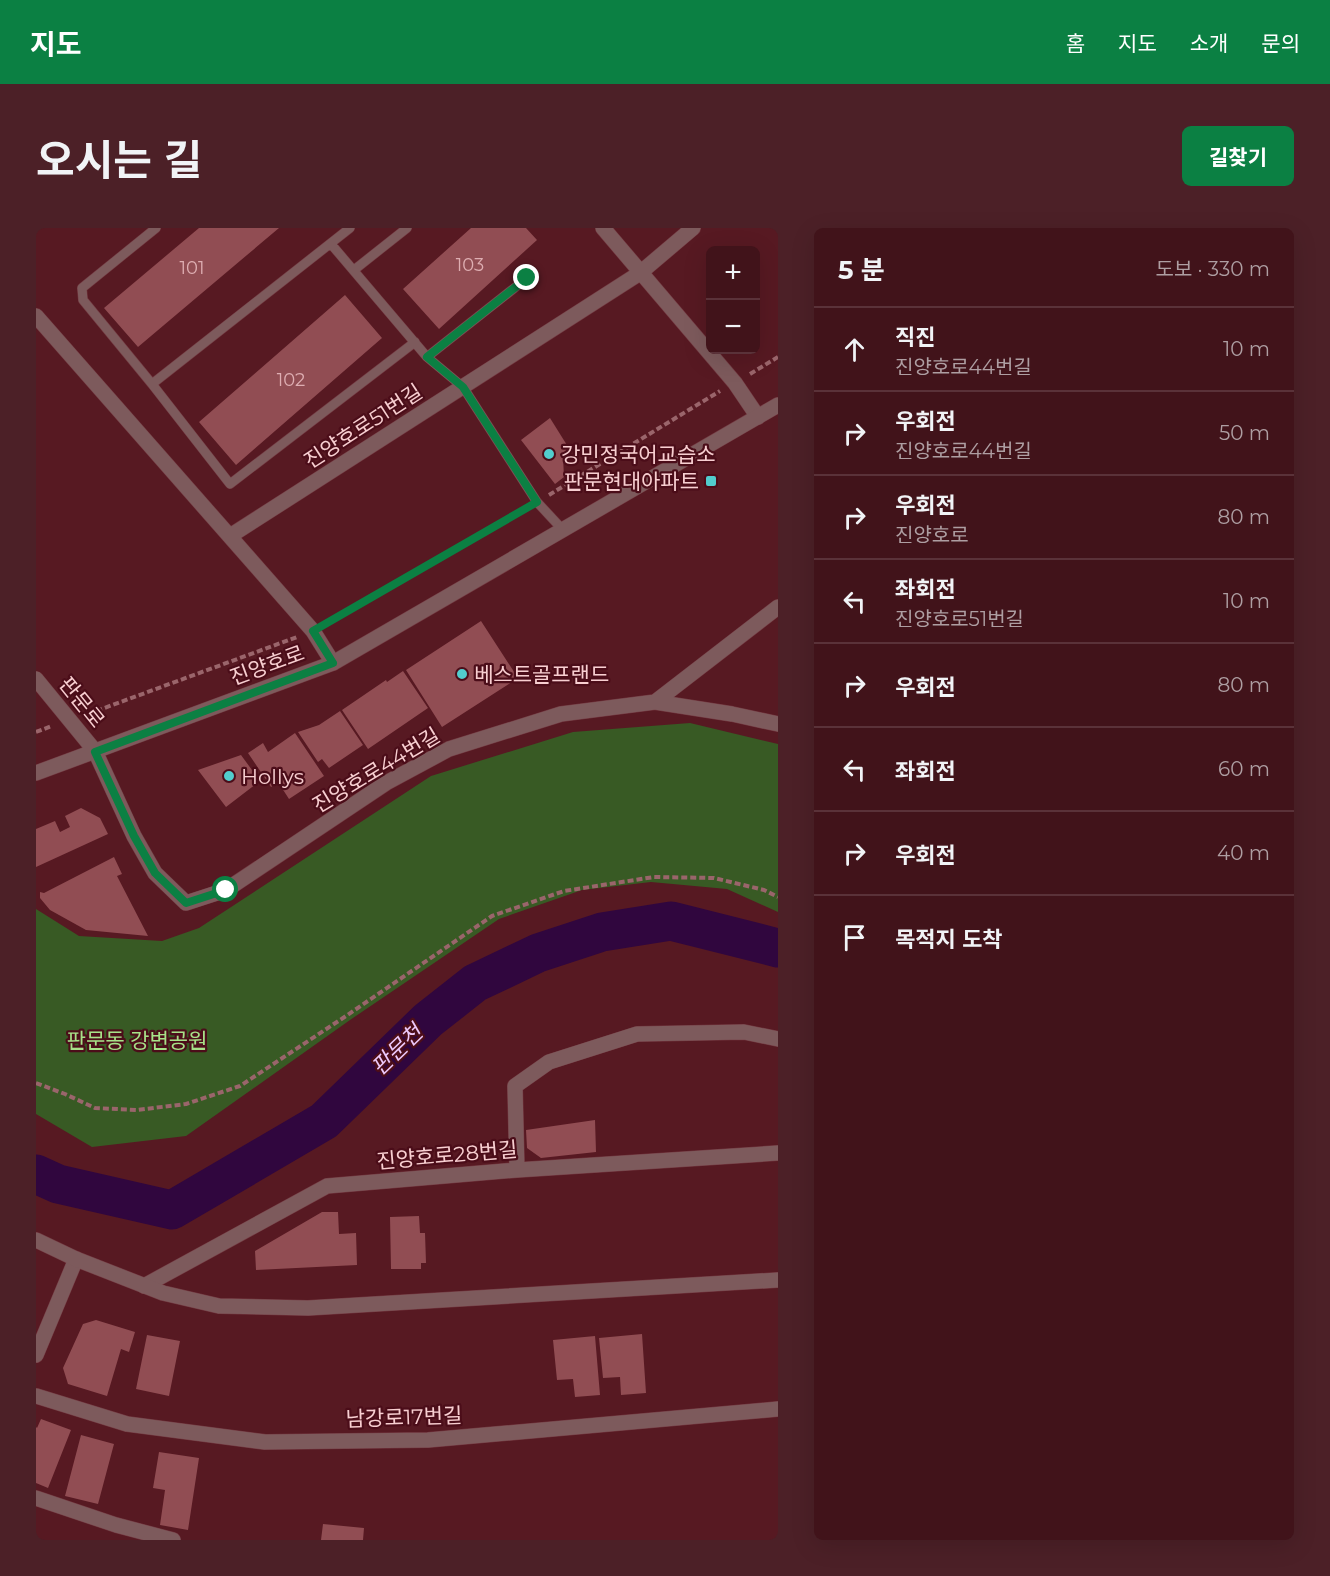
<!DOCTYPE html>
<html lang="ko">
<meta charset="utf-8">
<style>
body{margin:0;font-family:Montserrat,"Noto Sans KR",sans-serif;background:#4c2027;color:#f1f3f6}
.controls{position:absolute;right:18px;top:18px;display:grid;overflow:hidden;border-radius:9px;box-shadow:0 6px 24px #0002}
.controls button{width:54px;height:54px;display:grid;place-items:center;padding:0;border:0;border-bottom:2px solid #5a3239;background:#41131a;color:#f1f3f6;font:30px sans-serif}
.stop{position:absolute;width:18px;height:18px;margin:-14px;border:4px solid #0b8043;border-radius:50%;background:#fff}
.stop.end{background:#0b8043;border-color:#fff;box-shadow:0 2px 6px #0008}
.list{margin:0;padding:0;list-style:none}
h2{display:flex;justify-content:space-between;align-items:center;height:78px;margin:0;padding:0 24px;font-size:26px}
h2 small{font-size:20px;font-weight:400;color:#ae9ea2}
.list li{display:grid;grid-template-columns:39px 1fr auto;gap:18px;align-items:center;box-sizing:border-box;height:84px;padding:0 24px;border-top:2px solid #5a3239}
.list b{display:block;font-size:22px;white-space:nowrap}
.list p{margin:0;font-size:20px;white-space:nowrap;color:#ae9ea2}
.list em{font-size:20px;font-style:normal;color:#ae9ea2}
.icon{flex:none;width:33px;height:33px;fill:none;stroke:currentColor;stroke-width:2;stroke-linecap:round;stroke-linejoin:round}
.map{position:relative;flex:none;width:742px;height:1312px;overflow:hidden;border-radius:9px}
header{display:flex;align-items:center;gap:36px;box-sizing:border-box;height:84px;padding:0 30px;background:#0b8043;color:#fff}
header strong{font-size:28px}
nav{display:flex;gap:33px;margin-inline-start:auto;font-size:21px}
.intro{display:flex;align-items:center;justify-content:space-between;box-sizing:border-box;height:144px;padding:0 36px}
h1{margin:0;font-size:42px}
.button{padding:15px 27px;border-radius:9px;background:#0b8043;color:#fff;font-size:21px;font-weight:700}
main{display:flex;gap:36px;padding:0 36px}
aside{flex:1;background:#41131a;border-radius:9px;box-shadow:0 6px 24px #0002}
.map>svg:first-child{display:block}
.green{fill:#385a24}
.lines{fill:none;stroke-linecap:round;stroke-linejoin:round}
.river{stroke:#30063e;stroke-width:39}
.building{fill:#914d53}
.service-casing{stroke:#743a42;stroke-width:10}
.minor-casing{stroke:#743a42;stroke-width:16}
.tertiary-casing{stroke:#743a42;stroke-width:16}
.path{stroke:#9a656b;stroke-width:4;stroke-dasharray:6 3;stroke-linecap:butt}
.service{stroke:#7d5a5c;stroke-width:9}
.minor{stroke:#7d5a5c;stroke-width:15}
.tertiary{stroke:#7d5a5c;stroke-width:15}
.route{stroke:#0b8043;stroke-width:8}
.poi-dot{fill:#52cdcd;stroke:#4b0d19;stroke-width:2}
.labels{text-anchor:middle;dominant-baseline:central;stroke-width:4.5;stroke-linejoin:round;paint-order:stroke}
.number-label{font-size:18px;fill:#deaeb2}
.street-label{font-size:21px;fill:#f8cfd1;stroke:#4b0d19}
.poi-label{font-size:21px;fill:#f8cfd1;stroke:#4b0d19;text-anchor:start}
.park-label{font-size:21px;fill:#a7e188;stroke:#4b0d19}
.water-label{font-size:22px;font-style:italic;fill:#edc9fc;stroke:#4b0d19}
</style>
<header>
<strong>지도</strong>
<nav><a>홈</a><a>지도</a><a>소개</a><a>문의</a></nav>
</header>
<div class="intro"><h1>오시는 길</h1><a class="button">길찾기</a></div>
<main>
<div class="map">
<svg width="742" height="1312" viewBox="0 0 742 1312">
<rect width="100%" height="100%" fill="#571922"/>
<path class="green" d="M654,495L742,516V684L691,661L615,654L546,662L463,691L314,792L150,908L56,919L0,886V681L43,708L126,713L163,700L395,548L537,504Z"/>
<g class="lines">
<path class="river" d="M0,946L22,956L136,982L288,893L392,792L439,755L502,725L566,704L635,693L742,720"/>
</g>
<path class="building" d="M163,0H243L102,119L68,80Z
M435,0H490L501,12L403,101L367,61Z
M309,67L346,110L200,237L163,194Z
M514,190L534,222L527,229L528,249L519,256L485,212Z
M445,393L482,450L406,499L370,442Z
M367,443L392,480L332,521L306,482L350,452L351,454Z
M304,483L327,517L293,540L286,531L282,534L262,504L283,497Z
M259,505L288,548L253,571L242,554L235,559L212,525L227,515L232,524Z
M205,527L224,553L190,579L162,542Z
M45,580L64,590L72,606L0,639V601L19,593L24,604L34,599L29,588Z
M78,629L86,646L81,648L112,708L50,702L14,682L4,670V664L8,665Z
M559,892L560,924L505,930L491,920L490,902Z
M286,984H302L303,1006L320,1005L321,1037L220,1042L219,1023Z
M383,988L384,1005H389L390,1035H385V1041H355L354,989Z
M60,1092L99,1104L93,1124L85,1121L71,1168L32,1156L27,1140L47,1096Z
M606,1106L610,1165L585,1167L584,1149L567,1150L563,1110Z
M111,1107L144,1113L133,1168L100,1161Z
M559,1108L564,1167L539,1169L537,1151L521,1152L517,1112Z
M5,1191L35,1202L12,1260L0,1255V1199L1,1200Z
M45,1207L78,1216L62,1276L29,1268Z
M123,1224L163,1230L152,1302L124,1297L129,1262L117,1260Z
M287,1296L328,1300L327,1312H285Z"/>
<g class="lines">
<g class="service-casing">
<path id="service" d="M120,0L46,60L47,72L116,156L314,0
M295,16L391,129L427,159L501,274L527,302
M318,42L371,0
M391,129L491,50
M116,156L194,256L379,114"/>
</g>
<g class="minor-casing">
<path id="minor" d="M567,0L699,155L722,189
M0,88L277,403L297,435
M194,308L604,45L657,0
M619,474L742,379
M59,523L98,608L119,645L150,675L190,662L350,555L413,521L525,486L619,474L696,486L742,496
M481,942L479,858L513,834L601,806L708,804L742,811
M108,1058L291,958L481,942L742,925
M0,1127L40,1031
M0,1168L91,1196L229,1214L392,1212L742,1181
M0,1270L80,1297L137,1312"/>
</g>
<g class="tertiary-casing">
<path id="tertiary" d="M0,451L59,523
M0,545L297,435L742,177
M0,1012L40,1031L127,1065L183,1078L272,1080L742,1052"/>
</g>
<path class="path" d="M714,146L742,129
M513,267L684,163
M293,394L489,281
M52,486L261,409
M0,504L16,498
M0,855L29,866L59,880L101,882L150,876L204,858L310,788L456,688L528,663L618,649L678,650L728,662L742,669"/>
<use href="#service" class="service"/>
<use href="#minor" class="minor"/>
<use href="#tertiary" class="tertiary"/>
</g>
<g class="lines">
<path class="route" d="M190,662L150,675L119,645L98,608L59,524L297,435L277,403L501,274L427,159L391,129L491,50"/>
</g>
<g class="poi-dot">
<circle cx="513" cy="226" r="6"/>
<rect x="669" y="247" width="12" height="12" rx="3"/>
<circle cx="426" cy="446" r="6"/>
<circle cx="193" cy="548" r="6"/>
</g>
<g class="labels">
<g class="number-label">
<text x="434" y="37">103</text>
<text x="156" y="40">101</text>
<text x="255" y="152">102</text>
</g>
<g class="street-label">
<text transform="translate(327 198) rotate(-33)">진양호로51번길</text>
<text transform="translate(231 437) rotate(-20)">진양호로</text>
<text transform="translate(46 474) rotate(51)">판문로</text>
<text transform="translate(340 542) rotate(-31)">진양호로44번길</text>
<text transform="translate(411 927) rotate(-5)">진양호로28번길</text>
<text transform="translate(368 1189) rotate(-2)">남강로17번길</text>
</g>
<g class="poi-label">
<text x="525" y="226">강민정국어교습소</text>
<text x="663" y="253" text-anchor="end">판문현대아파트</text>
<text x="438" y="446">베스트골프랜드</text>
<text x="205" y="548">Hollys</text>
</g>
<g class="park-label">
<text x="101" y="812">판문동 강변공원</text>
</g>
<g class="water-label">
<text transform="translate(361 822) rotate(-44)">판문천</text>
</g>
</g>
</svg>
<div class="controls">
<button>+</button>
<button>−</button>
</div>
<div class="stop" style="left:190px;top:662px"></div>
<div class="stop end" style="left:491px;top:50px"></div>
</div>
<aside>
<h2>5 분<small>도보 · 330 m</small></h2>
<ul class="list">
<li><svg class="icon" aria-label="ahead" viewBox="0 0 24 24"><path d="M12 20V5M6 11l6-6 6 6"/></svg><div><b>직진</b><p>진양호로44번길</p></div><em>10 m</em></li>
<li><svg class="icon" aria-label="right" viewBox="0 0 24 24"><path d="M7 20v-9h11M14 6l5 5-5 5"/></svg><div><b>우회전</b><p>진양호로44번길</p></div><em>50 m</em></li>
<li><svg class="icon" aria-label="right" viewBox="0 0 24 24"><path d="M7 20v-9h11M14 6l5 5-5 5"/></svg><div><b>우회전</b><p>진양호로</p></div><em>80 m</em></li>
<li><svg class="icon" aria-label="left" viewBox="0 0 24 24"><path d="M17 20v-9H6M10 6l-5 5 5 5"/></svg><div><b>좌회전</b><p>진양호로51번길</p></div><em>10 m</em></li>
<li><svg class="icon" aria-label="right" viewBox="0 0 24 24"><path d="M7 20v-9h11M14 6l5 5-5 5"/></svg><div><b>우회전</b></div><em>80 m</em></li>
<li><svg class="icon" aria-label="left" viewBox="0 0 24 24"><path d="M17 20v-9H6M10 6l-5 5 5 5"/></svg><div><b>좌회전</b></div><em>60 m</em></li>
<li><svg class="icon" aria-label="right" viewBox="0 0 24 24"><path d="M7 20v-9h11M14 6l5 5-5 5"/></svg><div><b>우회전</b></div><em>40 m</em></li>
<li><svg class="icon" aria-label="arrive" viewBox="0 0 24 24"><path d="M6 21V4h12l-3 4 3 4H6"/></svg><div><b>목적지 도착</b></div></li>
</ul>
</aside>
</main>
